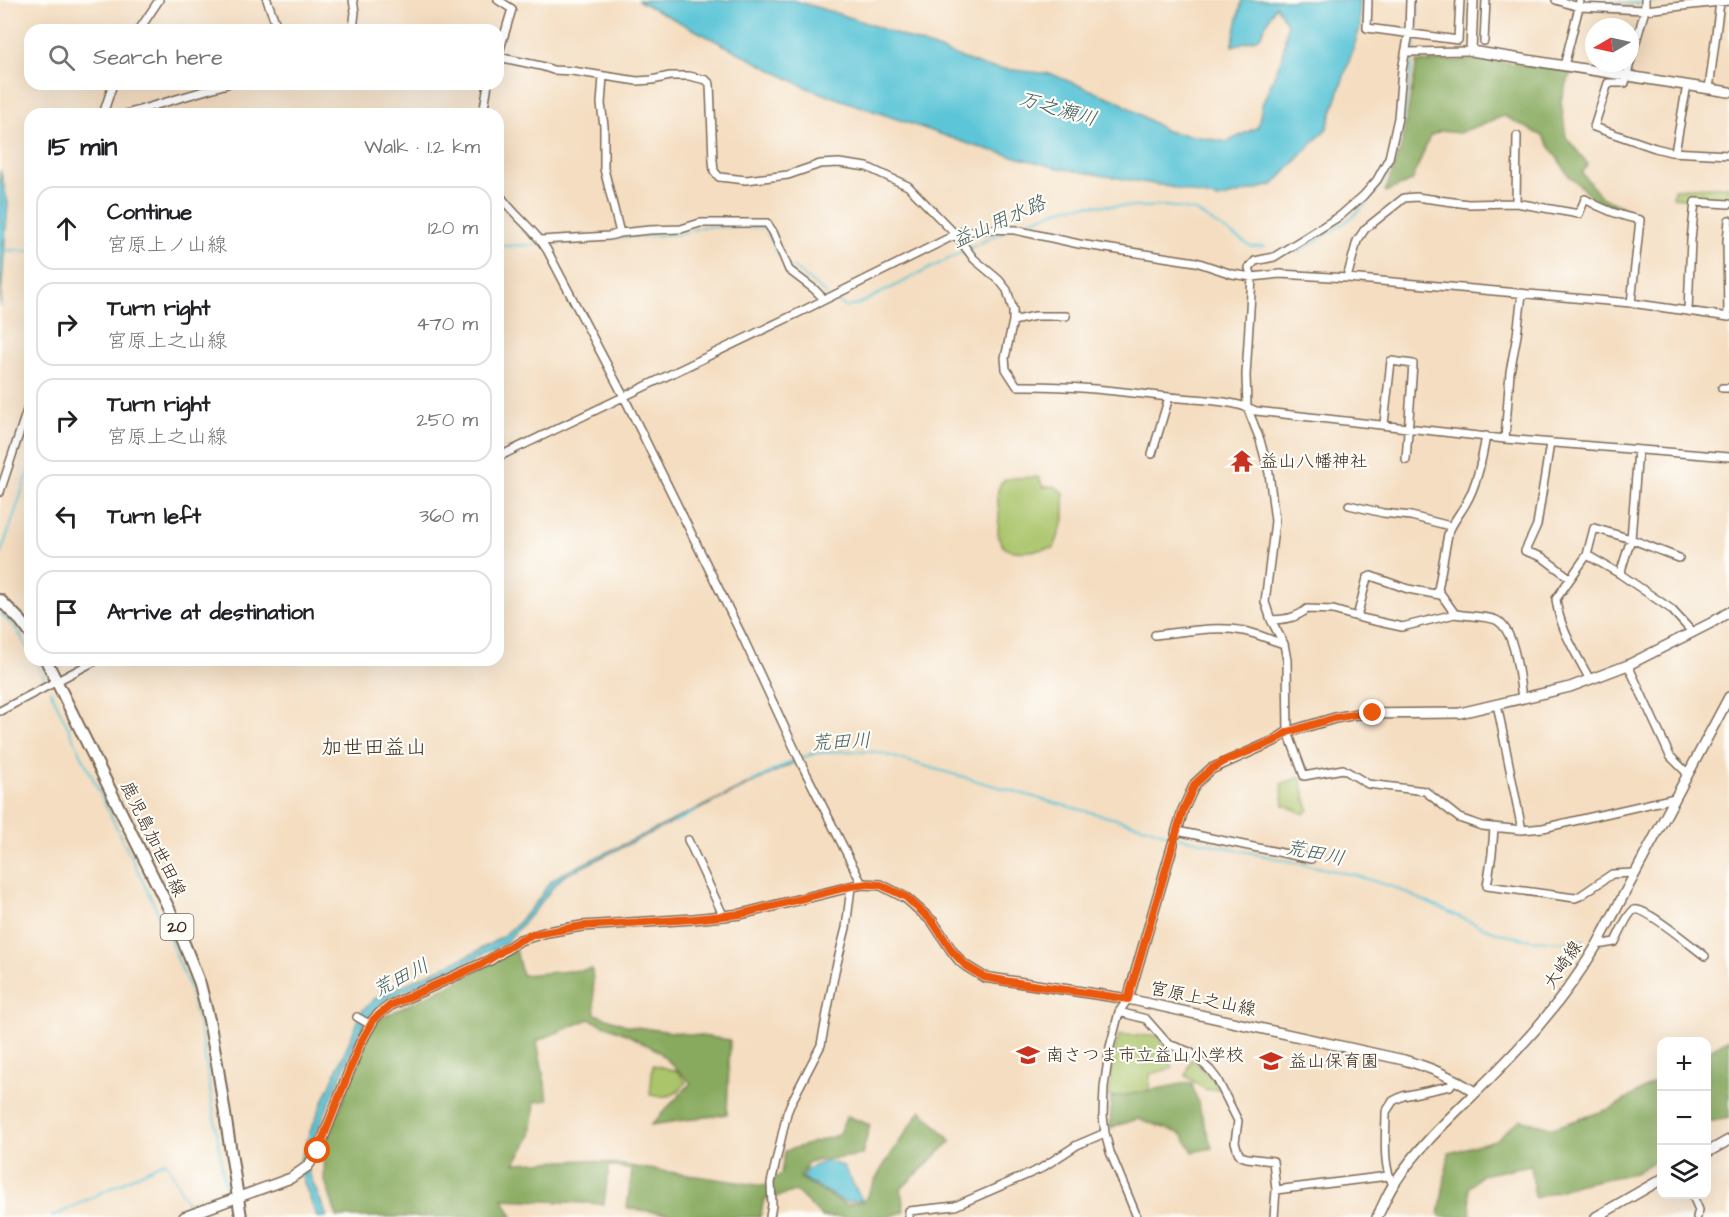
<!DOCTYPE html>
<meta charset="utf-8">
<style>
body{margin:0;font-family:"Architects Daughter","Klee One",sans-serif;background:#f6f6f6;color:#202124}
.controls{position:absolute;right:18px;bottom:18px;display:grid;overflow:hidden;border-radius:12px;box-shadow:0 6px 24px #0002}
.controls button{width:54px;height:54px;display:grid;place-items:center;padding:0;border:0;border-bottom:2px solid #e0e0e0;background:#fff;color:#202124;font:30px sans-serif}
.compass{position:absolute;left:1585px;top:18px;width:54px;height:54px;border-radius:50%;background:#fff;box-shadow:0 6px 24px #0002;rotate:261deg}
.stop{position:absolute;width:18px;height:18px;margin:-14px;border:4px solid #ea580c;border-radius:50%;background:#fff}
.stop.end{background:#ea580c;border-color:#fff;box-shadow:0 2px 6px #0008}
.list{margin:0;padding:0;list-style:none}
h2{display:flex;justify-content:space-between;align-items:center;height:78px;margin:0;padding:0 24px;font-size:26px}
h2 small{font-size:20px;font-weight:400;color:#757577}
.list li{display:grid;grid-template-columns:39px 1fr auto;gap:18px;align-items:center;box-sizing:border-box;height:84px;margin:0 12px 12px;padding:0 12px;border:2px solid #e0e0e0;border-radius:18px}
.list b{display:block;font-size:22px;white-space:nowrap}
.list p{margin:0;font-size:20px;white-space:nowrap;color:#757577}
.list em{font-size:20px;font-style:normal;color:#757577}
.icon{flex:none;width:33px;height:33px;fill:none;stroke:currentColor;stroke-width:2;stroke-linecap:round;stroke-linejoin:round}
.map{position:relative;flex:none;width:1729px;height:1217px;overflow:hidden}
.search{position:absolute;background:#fff;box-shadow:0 6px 24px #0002;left:24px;top:24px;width:480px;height:66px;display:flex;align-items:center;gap:15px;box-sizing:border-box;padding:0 21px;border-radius:18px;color:#757577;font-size:22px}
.panel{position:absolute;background:#fff;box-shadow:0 6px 24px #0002;left:24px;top:108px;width:480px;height:558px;border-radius:18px}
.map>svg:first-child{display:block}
.green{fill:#abc56b;stroke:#737844;stroke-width:1.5}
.forest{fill:#88aa5f;stroke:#626a3e;stroke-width:1.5}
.water{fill:#5cc5d7;stroke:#4c787a;stroke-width:1.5}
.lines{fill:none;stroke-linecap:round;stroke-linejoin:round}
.stream{stroke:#5cc5d7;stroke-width:2}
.minor-casing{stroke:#7c6957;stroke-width:10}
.tertiary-casing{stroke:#7c6957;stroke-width:12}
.primary-casing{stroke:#7c6957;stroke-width:14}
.minor{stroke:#fff;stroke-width:7}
.tertiary{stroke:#fff;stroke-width:9}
.primary{stroke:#fff;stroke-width:10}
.route{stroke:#ea580c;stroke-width:8}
.labels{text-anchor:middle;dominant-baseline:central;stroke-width:4.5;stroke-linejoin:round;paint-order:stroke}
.shield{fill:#fdfcf7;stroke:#75695f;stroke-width:1.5}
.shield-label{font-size:16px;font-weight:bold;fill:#3b2a1e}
.poi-label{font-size:18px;fill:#3b2a1e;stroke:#fdfcf7;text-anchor:start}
.street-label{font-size:18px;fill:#3b2a1e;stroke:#fdfcf7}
.water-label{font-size:20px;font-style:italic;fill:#47605f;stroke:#fdfcf7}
.quarter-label{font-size:21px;fill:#3b2a1e;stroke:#fdfcf7}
</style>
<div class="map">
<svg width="1729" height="1217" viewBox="0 0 1729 1217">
<rect width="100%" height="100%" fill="#fdfcf7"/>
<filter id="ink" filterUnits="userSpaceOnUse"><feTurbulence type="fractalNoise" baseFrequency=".0167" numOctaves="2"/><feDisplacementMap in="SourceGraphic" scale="12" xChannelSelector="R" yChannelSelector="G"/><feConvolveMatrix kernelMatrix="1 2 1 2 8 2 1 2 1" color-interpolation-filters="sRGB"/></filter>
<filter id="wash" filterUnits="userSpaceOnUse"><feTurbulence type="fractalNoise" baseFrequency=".008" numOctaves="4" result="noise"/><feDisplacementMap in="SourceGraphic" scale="24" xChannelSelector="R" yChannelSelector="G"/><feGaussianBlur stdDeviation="1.35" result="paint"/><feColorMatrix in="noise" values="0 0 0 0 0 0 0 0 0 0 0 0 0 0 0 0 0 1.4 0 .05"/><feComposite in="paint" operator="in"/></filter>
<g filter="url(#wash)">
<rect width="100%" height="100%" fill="#f4ddc0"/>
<path class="green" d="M1729,186V202L1673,197L1674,189Z
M1038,477L1044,487L1055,486L1064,493V520L1054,548C1041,549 1014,556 1004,547C995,538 999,526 999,516C999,506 993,486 1005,480C1011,477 1029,478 1038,477Z
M1300,777L1309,810L1304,814L1284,805L1281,784Z
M1119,1035L1158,1036L1173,1068L1150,1074L1149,1092L1109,1097L1112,1061Z
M1191,1059L1214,1080L1218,1089L1206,1090L1186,1076Z
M653,1065L677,1071L686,1082C676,1097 667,1098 650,1095Z"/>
<path class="forest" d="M1478,60L1539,66L1571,72L1561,100L1566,137L1588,164L1582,173L1601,197L1629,210L1628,214L1600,204L1569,176L1543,136L1504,116L1459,133L1440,131L1430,136L1412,181L1385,192L1401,148L1417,62Z
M516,950L522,975L592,969L595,1014L629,1026L730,1040L727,1114L651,1125L691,1083L657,1050L626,1034L589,1019L537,1041L548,1100L535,1102L531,1136L515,1163L588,1160L764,1186L781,1174L785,1151L838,1135L847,1116L870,1125L862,1155L808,1162L800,1178L846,1205L864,1201L882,1168L921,1110L951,1141L901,1189L904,1212L888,1217H822L796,1191L764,1200L760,1217H689L627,1208L632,1170L609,1166L604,1204L503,1199L513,1217H337L324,1178L325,1146L372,1026L379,1019L470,975Z
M1729,1039V1118L1707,1122V1052Z
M1661,1078V1157L1635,1173L1580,1184L1535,1198L1531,1165L1481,1175L1469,1188L1471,1216L1469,1217H1442L1439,1215L1449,1153L1495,1140L1521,1119L1553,1128L1612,1108Z
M1186,1083L1192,1084L1212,1148L1193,1152L1182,1134L1138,1119L1110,1128L1111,1098Z"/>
<path class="water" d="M637,0H793L855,19L986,67L1051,74L1118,101L1166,131L1227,142L1258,127L1262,105L1283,55L1287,24L1276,5L1259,38L1232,46L1242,0H1359L1360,28L1327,128L1273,185L1218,199L1166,186L1058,168L975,146L807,88Z
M0,170L8,203L0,308Z
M813,753L564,876L553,887L535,910L505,943L469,961L385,1000C375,1009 367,1016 362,1027L304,1161L327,1217H317L303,1180L300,1161L309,1134L363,1010L376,998L474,953L502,937L516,925L538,900L549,883L560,875Z
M826,1161L843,1166L862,1200L845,1202L802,1178L807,1169Z"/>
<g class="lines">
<path class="stream" d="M1582,0L1625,4L1642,3
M1648,3L1672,0
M1012,227L1068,207L1090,205L1140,207L1168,206L1195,211L1252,247L1264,246
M612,238L681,234L702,227H765L779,256
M551,243L565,242
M498,246L536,245
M0,250L30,251
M1296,253C1316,241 1337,230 1354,215C1365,206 1383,185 1388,172C1399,149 1402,125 1406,101C1412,67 1417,34 1418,0
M793,267L827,295
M832,298L846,307L857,305L1004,231
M0,556L30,468
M0,613L17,630L30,652
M35,660L44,677
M50,690L163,923
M752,782L796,759L818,753L845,751L876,752L1051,802L1150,828L1172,836
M675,822L696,811
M1178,837L1354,875L1393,887L1482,927L1506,935L1531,940L1567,942L1584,940
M227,1210L228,1217
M52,1217L166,1161L188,1205L226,1191L201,1032L188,984L168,935"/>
</g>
</g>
<g filter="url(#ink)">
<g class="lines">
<g class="minor-casing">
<path id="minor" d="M267,0L278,30
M1368,0L1367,28L1458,40L1460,0
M1410,0L1409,33L1402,70L1398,118L1389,158L1377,180L1363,196L1340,216L1274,257L1255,261L1249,268L1252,277L1246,375L1247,407L1260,440L1269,473L1275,521L1265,602L1271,620L1284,644L1287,660L1288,732L1304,776L1343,769L1368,784L1425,791L1459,818L1482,826L1522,830L1543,828L1675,798
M1556,0L1579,7L1645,10L1729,1
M139,30L159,0
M353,30L355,12L353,0
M1484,41L1486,0
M1406,52L1471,51
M498,56L512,9L498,0
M498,57L541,66L553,70L572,71L637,81L652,80L670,76H689L706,80L710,84L713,160L714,171L719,177L746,180L788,175L820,164L839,163L867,167L908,186L956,235L974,259L999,280L1007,290L1013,310V321L1005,358L1006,369L1017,386C1069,385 1118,391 1169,397C1197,400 1230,399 1256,411L1505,439L1729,457
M1630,63L1625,83H1608L1594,127L1655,148L1671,152L1729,155
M1630,63L1645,10V0
M1564,66L1579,7L1580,0
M603,76L601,104L604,126V169L620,233L650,230L681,229L700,223H767L773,232L789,270L814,289L824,299
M1709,89L1720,2
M103,114L113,84
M126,114L227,84
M483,114L488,84
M1675,152L1687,85
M498,192C511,214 534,228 547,250L624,397L744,640L803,767L862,884
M1516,203L1517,136
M541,240L609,236L620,233
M1347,278L1357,241L1365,229L1404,198L1416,197L1468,204L1516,203L1579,214L1585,199C1602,209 1620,216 1640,220L1631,303
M1688,310L1691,240L1695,202L1729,204
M1728,317L1727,241L1729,220
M1013,321L1035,316H1066
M1722,388H1729
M1384,424L1391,361L1413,364L1406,460
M1486,436C1482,459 1477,485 1465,505C1459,515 1452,523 1448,534L1438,590L1455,614C1466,616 1487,616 1496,620C1516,630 1519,678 1522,698
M1505,439L1510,372L1517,335L1522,294
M1550,443L1537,525L1525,551L1542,557L1570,578
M1152,454L1169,397
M498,457L800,312L961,232L989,229L1015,230L1079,244L1196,262L1232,274L1252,277L1280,274L1347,278L1631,303L1729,317
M0,492L30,401
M1349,505L1383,513L1411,516L1450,526
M1587,555L1594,528L1631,539L1679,558
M1620,574L1631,539L1638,450
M1357,617L1367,578L1371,576L1408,589L1440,595
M1271,620C1285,619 1295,619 1307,609L1333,610L1361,618L1402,627L1455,614
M1155,635C1184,632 1215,625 1244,631C1258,634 1271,640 1284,644
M1628,665L1670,756L1688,774
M1590,680C1577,655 1559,628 1556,599L1587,555L1620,574L1671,609L1693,633
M1497,704L1522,830
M0,711L97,660
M1494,828L1492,854L1487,886L1575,898L1580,896L1612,874L1635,873
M1177,831L1311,859
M688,840L724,917
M1597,945L1615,942C1618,936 1628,913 1634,910C1645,906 1695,949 1705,956
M1128,999L1119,1012L1110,1047L1104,1087L1103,1116L1105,1133L1110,1152L1137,1217
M1119,1012L1146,1019L1168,1044L1190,1052L1210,1070L1217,1079L1238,1121L1235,1142L1238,1152L1241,1156L1247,1158L1273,1161L1276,1190L1274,1217
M357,1017L371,1025
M1393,1185C1382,1164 1386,1136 1386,1112L1393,1101L1403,1096L1450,1086L1455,1079
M1276,1190L1388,1176
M1692,1194L1699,1210L1697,1217
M770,1217L772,1205L771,1183L787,1113L791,1103L821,1045L835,971L846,928L851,887
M909,1217V1211L955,1206L1040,1169L1077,1145L1105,1133"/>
</g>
<g class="tertiary-casing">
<path id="tertiary" d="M1473,0L1471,51L1729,92
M1176,834L1183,810L1195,784L1211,769L1274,741L1288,732L1335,718L1357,714L1460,713L1570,687L1628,665L1711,623L1729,612
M1128,999L1173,844
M1706,1153L1729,1140
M184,1217L291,1178L308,1166L318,1151L360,1044L374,1019L380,1013L391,1005L490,960L520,940L547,932L582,926L694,919L741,914L862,884L881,885L906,898L933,922L952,951L960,961L966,966L984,977L1128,999L1404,1060C1432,1068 1450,1076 1475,1092
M1377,1217C1383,1206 1387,1194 1394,1184C1421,1142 1460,1109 1495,1073C1535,1033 1568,993 1597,945L1729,697
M1596,1217L1662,1179"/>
</g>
<g class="primary-casing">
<path id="primary" d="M0,600L21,621L30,633
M46,660L176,923L200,984L209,1020L218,1069L241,1217"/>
</g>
<use href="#minor" class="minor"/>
<use href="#tertiary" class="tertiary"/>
<use href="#primary" class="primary"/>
</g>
</g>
<g class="lines" filter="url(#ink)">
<path class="route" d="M318,1151L360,1044L374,1019L391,1005L480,965L520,940L531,935L582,926L694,919L741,914L851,886L869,884L881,885L906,897L933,922L952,951L966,966L984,977L1005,981L1128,999L1183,810L1195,784L1211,769L1225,761L1274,741L1288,732L1335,718L1357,714L1373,713"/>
</g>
<defs>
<g id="temple-bare" transform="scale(1.8)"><path d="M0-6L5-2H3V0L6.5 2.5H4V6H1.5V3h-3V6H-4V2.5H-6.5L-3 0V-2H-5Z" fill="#c8321e" stroke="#fdfcf7" stroke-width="2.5" paint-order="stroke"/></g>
<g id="school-bare" transform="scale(1.8)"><path d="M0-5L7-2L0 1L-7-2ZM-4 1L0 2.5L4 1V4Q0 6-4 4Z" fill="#c8321e" stroke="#fdfcf7" stroke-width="2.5" paint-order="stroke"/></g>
</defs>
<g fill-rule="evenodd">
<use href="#temple-bare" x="1242" y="461"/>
<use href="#school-bare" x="1028" y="1055"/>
<use href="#school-bare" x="1271" y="1061"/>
</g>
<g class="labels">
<rect class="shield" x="160.5" y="914" width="33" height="26" rx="4.5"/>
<g class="shield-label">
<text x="177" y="927">20</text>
</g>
<g class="poi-label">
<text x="1260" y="461">益山八幡神社</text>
<text x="1046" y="1055">南さつま市立益山小学校</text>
<text x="1289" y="1061">益山保育園</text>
</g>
<g class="street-label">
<text transform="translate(153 839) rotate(64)">鹿児島加世田線</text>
<text transform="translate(1563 965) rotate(-56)">大崎線</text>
<text transform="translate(1203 999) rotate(12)">宮原上之山線</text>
</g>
<g class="water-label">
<text transform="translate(1058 109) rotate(16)">万之瀬川</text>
<text transform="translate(999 222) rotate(-24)">益山用水路</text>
<text transform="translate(841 742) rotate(-3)">荒田川</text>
<text transform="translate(1315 853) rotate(12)">荒田川</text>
<text transform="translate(401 978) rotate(-27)">荒田川</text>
</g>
<g class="quarter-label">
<text x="374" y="747">加世田益山</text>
</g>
</g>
</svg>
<div class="controls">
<button>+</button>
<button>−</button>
<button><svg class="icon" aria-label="layers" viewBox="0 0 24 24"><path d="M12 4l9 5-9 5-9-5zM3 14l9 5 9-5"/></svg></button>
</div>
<svg class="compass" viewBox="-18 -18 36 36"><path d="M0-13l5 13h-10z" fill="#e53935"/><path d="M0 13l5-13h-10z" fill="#757577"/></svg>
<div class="stop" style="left:318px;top:1151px"></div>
<div class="stop end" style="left:1373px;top:713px"></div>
<div class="search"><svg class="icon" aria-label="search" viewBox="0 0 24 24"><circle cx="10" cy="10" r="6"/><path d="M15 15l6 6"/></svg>Search here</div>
<section class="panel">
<h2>15 min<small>Walk · 1.2 km</small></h2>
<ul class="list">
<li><svg class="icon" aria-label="ahead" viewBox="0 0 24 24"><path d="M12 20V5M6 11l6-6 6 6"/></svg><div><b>Continue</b><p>宮原上ノ山線</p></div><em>120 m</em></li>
<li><svg class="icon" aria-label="right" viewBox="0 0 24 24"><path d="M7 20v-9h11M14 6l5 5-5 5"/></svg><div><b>Turn right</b><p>宮原上之山線</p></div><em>470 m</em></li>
<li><svg class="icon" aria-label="right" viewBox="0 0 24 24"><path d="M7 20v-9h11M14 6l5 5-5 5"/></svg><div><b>Turn right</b><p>宮原上之山線</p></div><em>250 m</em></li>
<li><svg class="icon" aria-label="left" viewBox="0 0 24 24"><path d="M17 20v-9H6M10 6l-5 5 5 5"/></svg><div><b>Turn left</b></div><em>360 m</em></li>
<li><svg class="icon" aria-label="arrive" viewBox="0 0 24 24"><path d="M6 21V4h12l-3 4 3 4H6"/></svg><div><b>Arrive at destination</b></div></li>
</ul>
</section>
</div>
